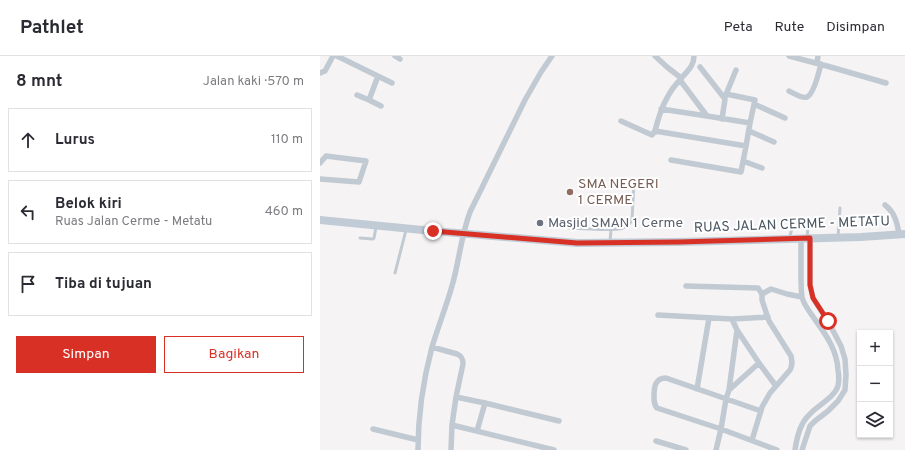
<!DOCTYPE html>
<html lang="id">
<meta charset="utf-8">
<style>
body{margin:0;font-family:Overpass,sans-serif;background:#f7f7f7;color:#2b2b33}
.controls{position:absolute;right:12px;bottom:12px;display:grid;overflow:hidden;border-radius:0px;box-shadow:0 1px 3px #0004}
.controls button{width:36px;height:36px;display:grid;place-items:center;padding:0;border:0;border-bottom:1px solid #e1e1e2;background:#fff;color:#2b2b33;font:20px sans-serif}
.stop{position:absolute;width:12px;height:12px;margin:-9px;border:3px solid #d93025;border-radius:50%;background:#fff}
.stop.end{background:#d93025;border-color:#fff;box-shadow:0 1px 4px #0008}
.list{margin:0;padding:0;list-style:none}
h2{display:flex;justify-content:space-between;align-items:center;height:52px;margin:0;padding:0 16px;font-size:17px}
h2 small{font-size:13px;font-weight:400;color:#7c7c81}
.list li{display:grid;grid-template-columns:26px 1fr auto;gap:12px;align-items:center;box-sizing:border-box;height:64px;margin:0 8px 8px;padding:0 8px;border:1px solid #e1e1e2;border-radius:0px}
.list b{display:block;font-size:15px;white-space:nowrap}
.list p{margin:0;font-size:13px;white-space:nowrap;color:#7c7c81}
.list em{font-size:13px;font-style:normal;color:#7c7c81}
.actions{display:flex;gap:8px;padding:12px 16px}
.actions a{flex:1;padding:9px 0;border:1px solid #d93025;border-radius:0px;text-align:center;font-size:14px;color:#d93025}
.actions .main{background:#d93025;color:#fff}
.icon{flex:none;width:22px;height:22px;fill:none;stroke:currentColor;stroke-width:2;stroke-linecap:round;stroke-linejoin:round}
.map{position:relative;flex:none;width:585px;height:394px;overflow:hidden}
header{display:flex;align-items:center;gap:24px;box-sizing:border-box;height:56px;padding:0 20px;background:#fff;border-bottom:1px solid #e1e1e2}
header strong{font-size:19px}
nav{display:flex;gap:22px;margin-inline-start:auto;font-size:14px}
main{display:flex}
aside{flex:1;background:#fff}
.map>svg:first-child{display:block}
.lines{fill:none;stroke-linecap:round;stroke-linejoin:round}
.lane{stroke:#c1cad2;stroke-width:3}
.street{stroke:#c1cad2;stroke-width:5.5}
.secondary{stroke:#c1cbd6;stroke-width:8}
.route{stroke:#d93025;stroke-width:5}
.education-dot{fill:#8d6e63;stroke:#fff;stroke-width:1.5}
.worship-dot{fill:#6b7280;stroke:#fff;stroke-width:1.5}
.labels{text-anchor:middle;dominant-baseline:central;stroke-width:4;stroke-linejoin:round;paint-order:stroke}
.education-label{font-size:14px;fill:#785e54;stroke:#fff;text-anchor:start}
.worship-label{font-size:14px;fill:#5b616d;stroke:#fff;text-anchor:start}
.street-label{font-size:14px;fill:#4a5661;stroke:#fff}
</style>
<header>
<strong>Pathlet</strong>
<nav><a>Peta</a><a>Rute</a><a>Disimpan</a></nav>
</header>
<main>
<aside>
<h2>8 mnt<small>Jalan kaki · 570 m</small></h2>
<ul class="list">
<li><svg class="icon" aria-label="ahead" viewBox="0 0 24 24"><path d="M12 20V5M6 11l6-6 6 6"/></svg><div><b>Lurus</b></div><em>110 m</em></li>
<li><svg class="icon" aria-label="left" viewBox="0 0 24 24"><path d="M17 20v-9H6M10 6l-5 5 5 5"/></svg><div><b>Belok kiri</b><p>Ruas Jalan Cerme - Metatu</p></div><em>460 m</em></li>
<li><svg class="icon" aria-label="arrive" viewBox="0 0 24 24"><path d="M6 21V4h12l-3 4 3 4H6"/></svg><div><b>Tiba di tujuan</b></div></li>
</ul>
<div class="actions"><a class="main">Simpan</a><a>Bagikan</a></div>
</aside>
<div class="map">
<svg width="585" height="394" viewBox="0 0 585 394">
<rect width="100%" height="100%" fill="#f5f3f3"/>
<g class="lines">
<path class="lane" d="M249,172C263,172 290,176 303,172C307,170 310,168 312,164L314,125
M518,181L520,152
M40,182L53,183L54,182L56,171
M469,183L473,169L477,166L487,168L488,171L487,182
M290,185L291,174
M75,217L86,174"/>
<path class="street" d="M17,0L72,27
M75,0L80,3
M335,0L347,11L361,22
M469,0L507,10L566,27
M497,7L498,0
M380,11L405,43L402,63
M0,17L5,15L13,0
M360,24L387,60L430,67L426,90L335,75C338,63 341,52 347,42C350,36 355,29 360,24C366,16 374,11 374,0
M469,35C473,37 483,43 487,41C494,38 499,16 501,8
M406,38L435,44L430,67
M37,39L49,44L58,20
M405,41L416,14
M49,44L61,50
M434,48L465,62
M341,53L387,60
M301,65L332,79L335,75
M429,75L454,86
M351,104L421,116L426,90
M423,105L442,112
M0,107L6,100L46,105L39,126L0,123
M565,149C575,157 577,166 579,178
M366,230L438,232L442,238
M338,259L412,263
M417,274L439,307L456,330
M112,291L137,298C142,300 143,303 143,308L136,341L132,369L131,394
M377,333L389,262
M409,334L439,307
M136,341L165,347L239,365
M441,355L346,322C335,322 334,331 334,340C334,345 334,349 337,352L401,373L406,343L409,334L417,274L412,263L448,261
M132,369L234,394
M53,373L98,384
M157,375L165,347
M432,384L442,351L450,337L470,314C473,309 472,305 471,300L449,265L442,244V238L451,233L467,238L482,241
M336,385L366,394
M98,394C98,359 103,325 112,291C118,271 126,251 132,230C139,206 141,180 150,156L205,44L221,16L232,0
M396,394L401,373L457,394
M475,394C477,381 480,367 490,358C498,349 514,342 518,330C519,325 519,319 518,314C517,295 507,280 496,265C491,257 484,250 482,241C481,234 481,226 481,219C481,207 481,195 481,182
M482,394L490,370L495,365L508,355L518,345L525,334L526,319L525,303L521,290L509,267L493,242L490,229V182"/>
<path class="secondary" d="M0,164L113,175L257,187L359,186L541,181L585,178"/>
</g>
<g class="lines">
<path class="route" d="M113,175L257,187L359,186L490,182V229L493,242L508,265"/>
</g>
<circle class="education-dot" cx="250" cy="136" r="4"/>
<circle class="worship-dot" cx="220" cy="167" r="4"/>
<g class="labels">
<g class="education-label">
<text x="258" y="128">SMA NEGERI<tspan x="258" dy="16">1 CERME</tspan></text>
</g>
<g class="worship-label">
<text x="228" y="167">Masjid SMAN 1 Cerme</text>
</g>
<g class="street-label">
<text transform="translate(472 169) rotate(-2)">RUAS JALAN CERME - METATU</text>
</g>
</g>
</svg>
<div class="controls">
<button>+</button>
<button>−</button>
<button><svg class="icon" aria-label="layers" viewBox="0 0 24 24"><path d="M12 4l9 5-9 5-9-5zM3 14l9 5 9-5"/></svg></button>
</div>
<div class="stop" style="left:508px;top:265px"></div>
<div class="stop end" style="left:113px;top:175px"></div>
</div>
</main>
